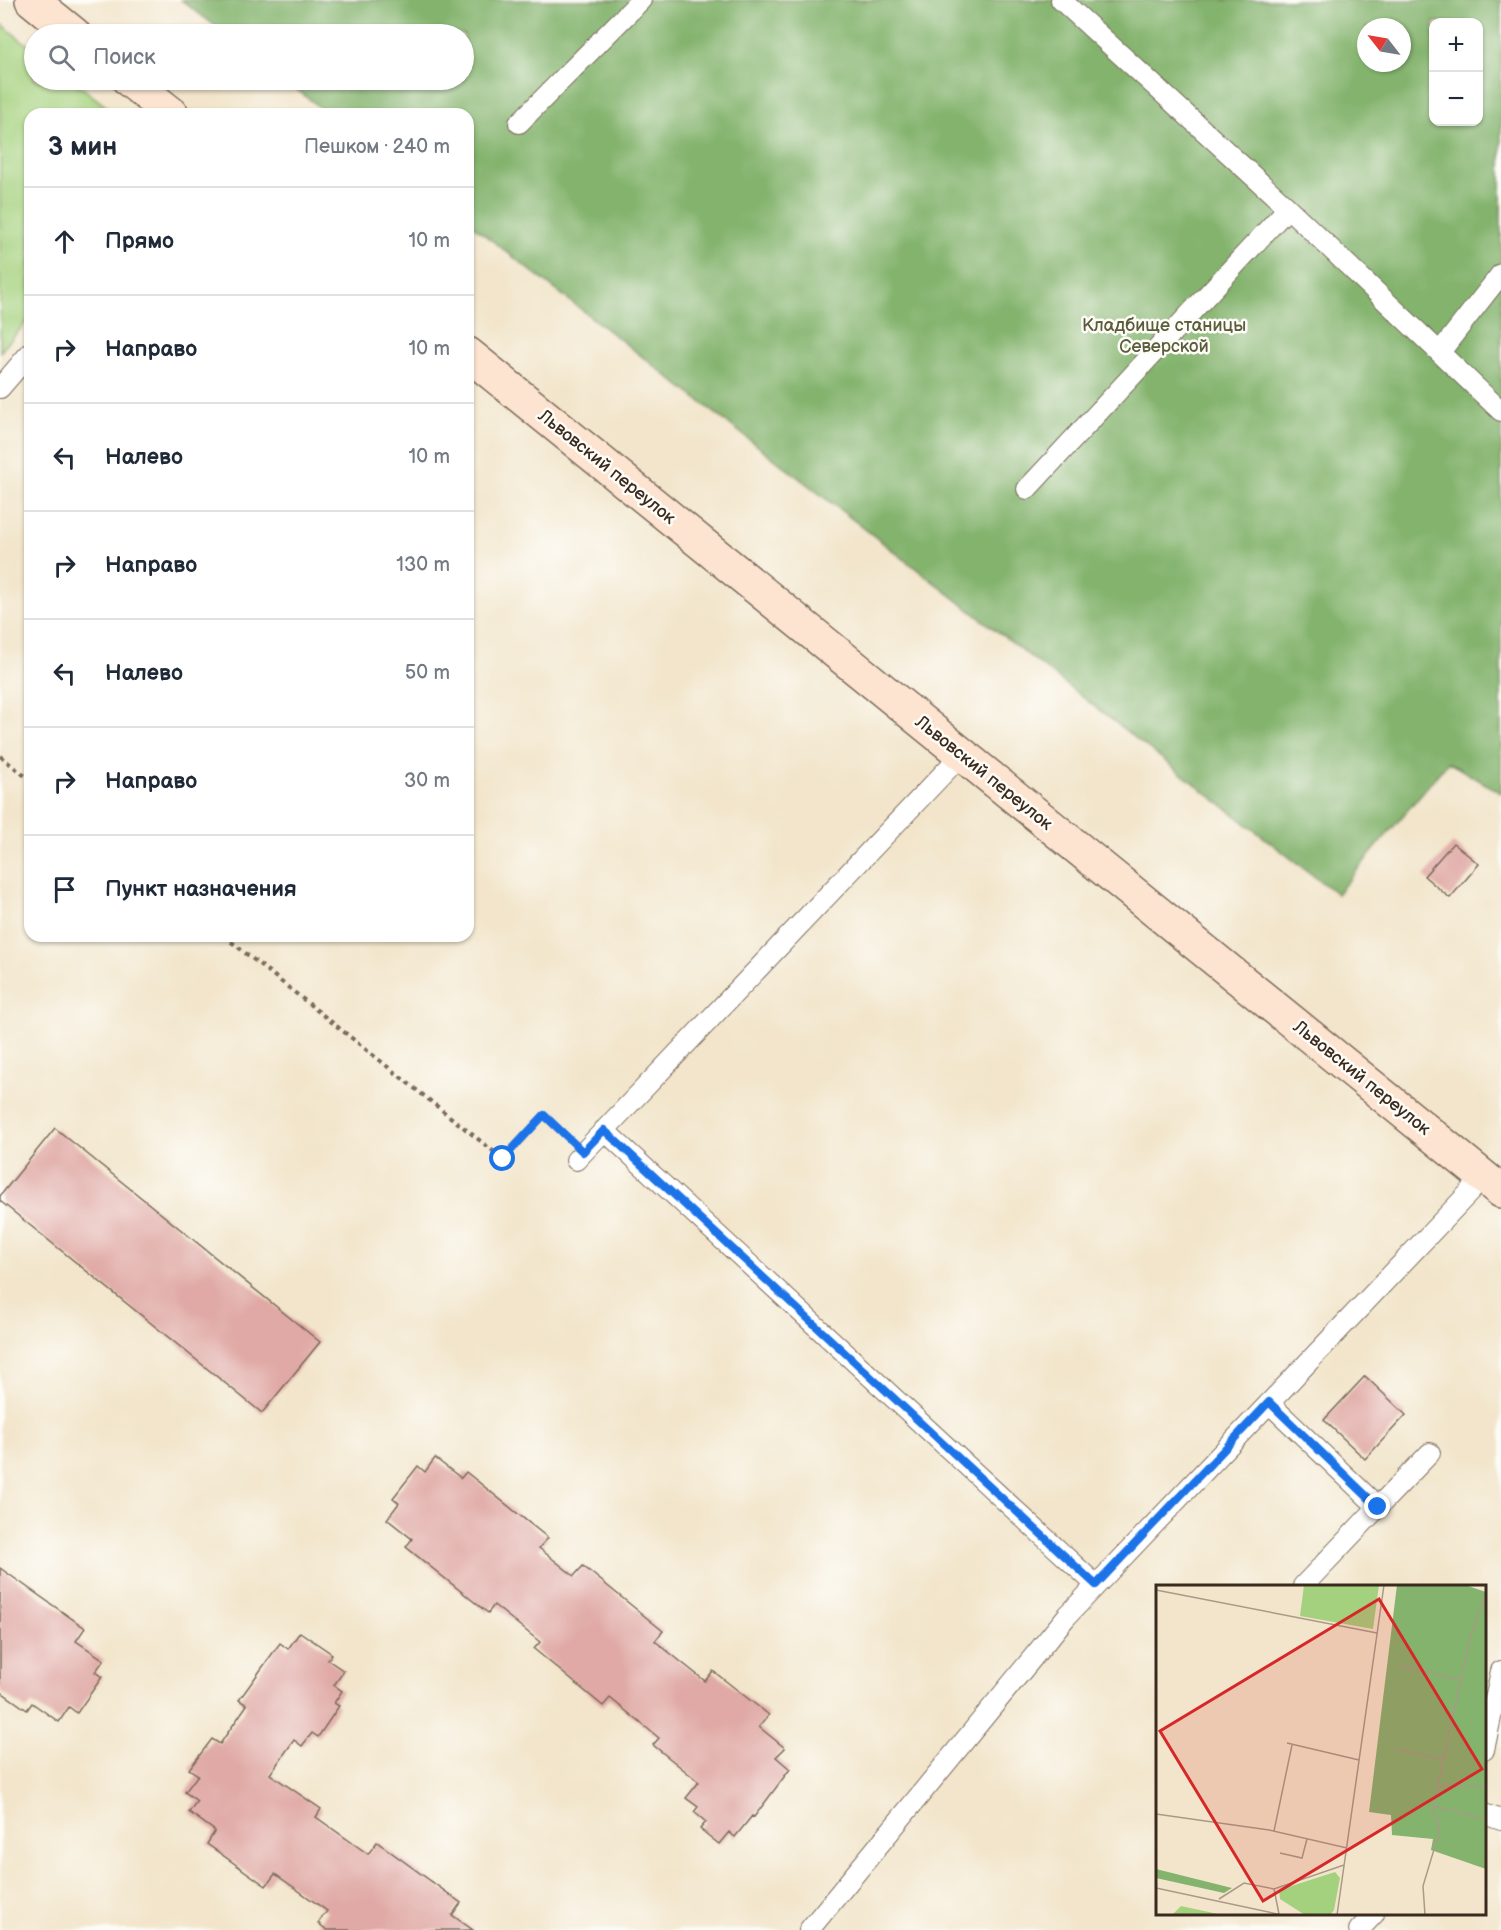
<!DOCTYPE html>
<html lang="ru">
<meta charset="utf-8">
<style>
body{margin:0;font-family:"Balsamiq Sans",sans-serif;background:#f6f6f7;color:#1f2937}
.controls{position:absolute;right:18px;top:18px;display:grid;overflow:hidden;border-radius:12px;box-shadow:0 2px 4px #0004}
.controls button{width:54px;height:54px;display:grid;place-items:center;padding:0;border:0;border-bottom:2px solid #e0e1e3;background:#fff;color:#1f2937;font:30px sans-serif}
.compass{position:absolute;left:1357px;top:18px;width:54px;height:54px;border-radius:50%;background:#fff;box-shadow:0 2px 4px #0004;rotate:301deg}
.stop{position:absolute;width:18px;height:18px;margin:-14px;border:4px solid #1a73e8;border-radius:50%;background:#fff}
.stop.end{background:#1a73e8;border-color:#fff;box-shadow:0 2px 6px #0008}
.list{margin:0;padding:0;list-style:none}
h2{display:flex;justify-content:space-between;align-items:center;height:78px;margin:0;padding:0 24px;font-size:26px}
h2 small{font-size:20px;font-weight:400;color:#747a83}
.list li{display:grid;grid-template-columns:39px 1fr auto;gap:18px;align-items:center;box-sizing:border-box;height:108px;padding:0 24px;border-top:2px solid #e0e1e3}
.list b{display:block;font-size:22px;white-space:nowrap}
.list em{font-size:20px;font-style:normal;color:#747a83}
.icon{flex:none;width:33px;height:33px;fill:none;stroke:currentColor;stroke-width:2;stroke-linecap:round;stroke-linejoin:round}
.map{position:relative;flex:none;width:1501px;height:1930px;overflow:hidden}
.search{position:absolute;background:#fff;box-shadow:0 2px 4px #0004;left:24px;top:24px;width:450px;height:66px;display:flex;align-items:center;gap:15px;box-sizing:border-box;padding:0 21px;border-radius:33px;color:#747a83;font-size:22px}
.panel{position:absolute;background:#fff;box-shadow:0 2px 4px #0004;left:24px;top:108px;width:450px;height:834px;border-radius:18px}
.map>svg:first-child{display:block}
.green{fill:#a4d17e;stroke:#707e4e;stroke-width:1.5}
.forest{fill:#83b36d;stroke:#5f6e46;stroke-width:1.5;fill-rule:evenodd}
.building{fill:#e0a9a5}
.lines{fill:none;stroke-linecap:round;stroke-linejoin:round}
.lane-casing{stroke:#7b6b5b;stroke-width:22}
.secondary-casing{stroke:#7b6b5b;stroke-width:36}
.path{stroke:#7b6b5b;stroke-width:4;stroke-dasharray:4.5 4.5;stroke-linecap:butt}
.lane{stroke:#fff;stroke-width:20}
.secondary{stroke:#fde4d1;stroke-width:33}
.route{stroke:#1a73e8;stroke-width:8}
.labels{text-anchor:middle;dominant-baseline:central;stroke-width:5;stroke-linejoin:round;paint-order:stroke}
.park-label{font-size:18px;fill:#5a5c3b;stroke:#fdfcf7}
.street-label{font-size:18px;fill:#3b2a1e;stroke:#fdfcf7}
.inset-road{fill:none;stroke:#a99a86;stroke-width:1.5}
.view{fill:#d62828;fill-opacity:0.15;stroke:#d62828;stroke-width:3}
.inset-edge{fill:none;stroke:#3b2a1e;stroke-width:3}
</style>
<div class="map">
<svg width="1501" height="1930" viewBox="0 0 1501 1930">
<rect width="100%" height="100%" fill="#fdfcf7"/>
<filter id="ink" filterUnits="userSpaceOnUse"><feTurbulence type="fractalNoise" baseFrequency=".0167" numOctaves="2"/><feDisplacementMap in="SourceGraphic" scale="12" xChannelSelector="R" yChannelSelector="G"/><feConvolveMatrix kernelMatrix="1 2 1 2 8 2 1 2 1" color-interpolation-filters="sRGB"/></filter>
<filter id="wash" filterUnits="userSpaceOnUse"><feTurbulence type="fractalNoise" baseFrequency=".008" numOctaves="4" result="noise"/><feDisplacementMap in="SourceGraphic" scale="24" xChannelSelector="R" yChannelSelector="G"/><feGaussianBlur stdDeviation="1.35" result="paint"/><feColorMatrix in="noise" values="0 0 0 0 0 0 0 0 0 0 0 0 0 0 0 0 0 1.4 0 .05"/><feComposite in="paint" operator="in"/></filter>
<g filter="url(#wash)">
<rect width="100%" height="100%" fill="#f2e5cb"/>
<path class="green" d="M0,23L34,50V80H72L116,114H30V318L0,352Z"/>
<path class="forest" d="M181,0H1501V793L1448,762L1337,894L468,222V114H329L284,80H464V34H226ZM1434,22H1478V122H1434ZM1366,27H1402V63H1366Z"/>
<g id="blocks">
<path class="building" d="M1453,843L1479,864L1450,898L1424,876Z
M55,1128L320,1342L262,1413L0,1201V1196Z
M1365,1376L1406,1415L1365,1459L1324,1420Z
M435,1458L461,1478L466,1472L548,1538L539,1548L574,1576L583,1566L663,1631L655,1641L705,1681L713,1671L769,1715L759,1727L785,1748L776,1757L790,1769L754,1817L752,1816L735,1837L729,1832L719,1844L700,1829L706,1822L694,1812L698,1807L686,1798L699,1782L653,1745L659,1738L610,1698L603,1706L534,1649L540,1642L494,1605L488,1613L406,1547L412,1539L387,1519L399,1503L393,1498L418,1466L425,1472Z
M0,1568L85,1628L76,1641L104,1660L95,1672L102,1677L77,1713L69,1707L59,1722L32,1703L27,1710L0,1691Z
M300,1632L332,1654L328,1660L344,1671L334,1685L342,1691L334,1703L339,1706L318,1737L312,1733L302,1746L294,1740L270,1774L321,1809L316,1817L368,1854L377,1842L461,1903L452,1915L473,1930H327L318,1923L327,1911L275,1874L266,1886L207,1844L215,1831L189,1812L197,1801L185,1792L198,1775L189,1769L212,1739L220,1744L247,1705L239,1700L280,1643L288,1649Z"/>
</g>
</g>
<g filter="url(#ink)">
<use href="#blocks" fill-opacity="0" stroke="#7b6b5b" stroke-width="1.5"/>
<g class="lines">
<g class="lane-casing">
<path id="lane" d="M1061,0L1288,208L1501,411
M519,123L641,0
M1440,352L1501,274
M0,388L30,353
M1027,489L1288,208
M604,1130L1096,1585
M576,1160L962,754
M1269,1403L1378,1507L1303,1586
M1378,1507L1430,1453
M1484,1750L1501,1671
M1484,1814L1501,1820
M809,1930L1067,1616L1484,1177
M1359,1930L1374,1914"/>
</g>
<g class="secondary-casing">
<path id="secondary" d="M32,0L74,34
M129,80L172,114
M468,354L1501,1191"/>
</g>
<path class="path" d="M0,756L30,780
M224,936L503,1159L544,1115L565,1135"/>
<use href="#lane" class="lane"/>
<use href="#secondary" class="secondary"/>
</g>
</g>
<g class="lines" filter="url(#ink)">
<path class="route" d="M503,1159L544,1115L583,1152L604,1130L1096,1585L1269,1402L1378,1507"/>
</g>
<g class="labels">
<g class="park-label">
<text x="1164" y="325">Кладбище станицы<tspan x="1164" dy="21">Северской</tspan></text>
</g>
<g class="street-label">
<text transform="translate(607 467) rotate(39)">Львовский переулок</text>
<text transform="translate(984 773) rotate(39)">Львовский переулок</text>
<text transform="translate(1362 1078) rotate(39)">Львовский переулок</text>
</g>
</g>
<g transform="translate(1156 1585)">
<rect width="330" height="330" fill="#f2e5cb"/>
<path d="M148,0H223L217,44L144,31ZM179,287L184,293L178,325L174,330H149L124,314L123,305ZM25,321L62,329L67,330H16Z" fill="#a4d17e"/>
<path d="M241,0H309L330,7V284L275,265L277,254L236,250L235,230L213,227ZM0,284L76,303L68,308L0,293Z" fill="#83b36d"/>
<path class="inset-road" d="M0,5L221,48M245,81L304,95M131,158L203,175M238,164L287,174M282,201H330M277,221L330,234M0,229L113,245L191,263M118,246L136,160M124,268L146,273L151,254M0,303L126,330M118,304L123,329M63,314L88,298L118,304L188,280M181,330L228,0M269,330L267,301L283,248V237L276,227L314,53L330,8"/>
<path class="view" d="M223,14L326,184L107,316L4,146Z"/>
<rect width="330" height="330" class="inset-edge"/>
</g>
</svg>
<div class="controls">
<button>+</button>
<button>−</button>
</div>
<svg class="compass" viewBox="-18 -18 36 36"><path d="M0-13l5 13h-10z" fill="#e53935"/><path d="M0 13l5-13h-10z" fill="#747a83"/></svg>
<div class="stop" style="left:503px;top:1159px"></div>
<div class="stop end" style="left:1378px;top:1507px"></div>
<div class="search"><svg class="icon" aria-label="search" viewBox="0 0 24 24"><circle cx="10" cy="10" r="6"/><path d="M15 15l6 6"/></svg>Поиск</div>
<section class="panel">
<h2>3 мин<small>Пешком · 240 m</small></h2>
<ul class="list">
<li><svg class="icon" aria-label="ahead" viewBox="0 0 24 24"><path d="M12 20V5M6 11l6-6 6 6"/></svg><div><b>Прямо</b></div><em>10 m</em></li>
<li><svg class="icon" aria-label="right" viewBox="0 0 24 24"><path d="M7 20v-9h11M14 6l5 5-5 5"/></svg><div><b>Направо</b></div><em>10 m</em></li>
<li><svg class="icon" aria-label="left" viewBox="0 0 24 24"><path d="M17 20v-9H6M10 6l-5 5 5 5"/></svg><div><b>Налево</b></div><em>10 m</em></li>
<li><svg class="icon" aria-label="right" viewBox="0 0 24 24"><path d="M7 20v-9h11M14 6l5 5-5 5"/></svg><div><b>Направо</b></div><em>130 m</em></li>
<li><svg class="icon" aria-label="left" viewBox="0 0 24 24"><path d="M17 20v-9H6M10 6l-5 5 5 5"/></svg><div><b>Налево</b></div><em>50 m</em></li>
<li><svg class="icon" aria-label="right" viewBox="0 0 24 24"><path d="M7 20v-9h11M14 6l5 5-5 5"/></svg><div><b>Направо</b></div><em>30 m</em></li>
<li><svg class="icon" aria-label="arrive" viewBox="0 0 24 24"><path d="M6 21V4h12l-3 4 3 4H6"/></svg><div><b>Пункт назначения</b></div></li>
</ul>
</section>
</div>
